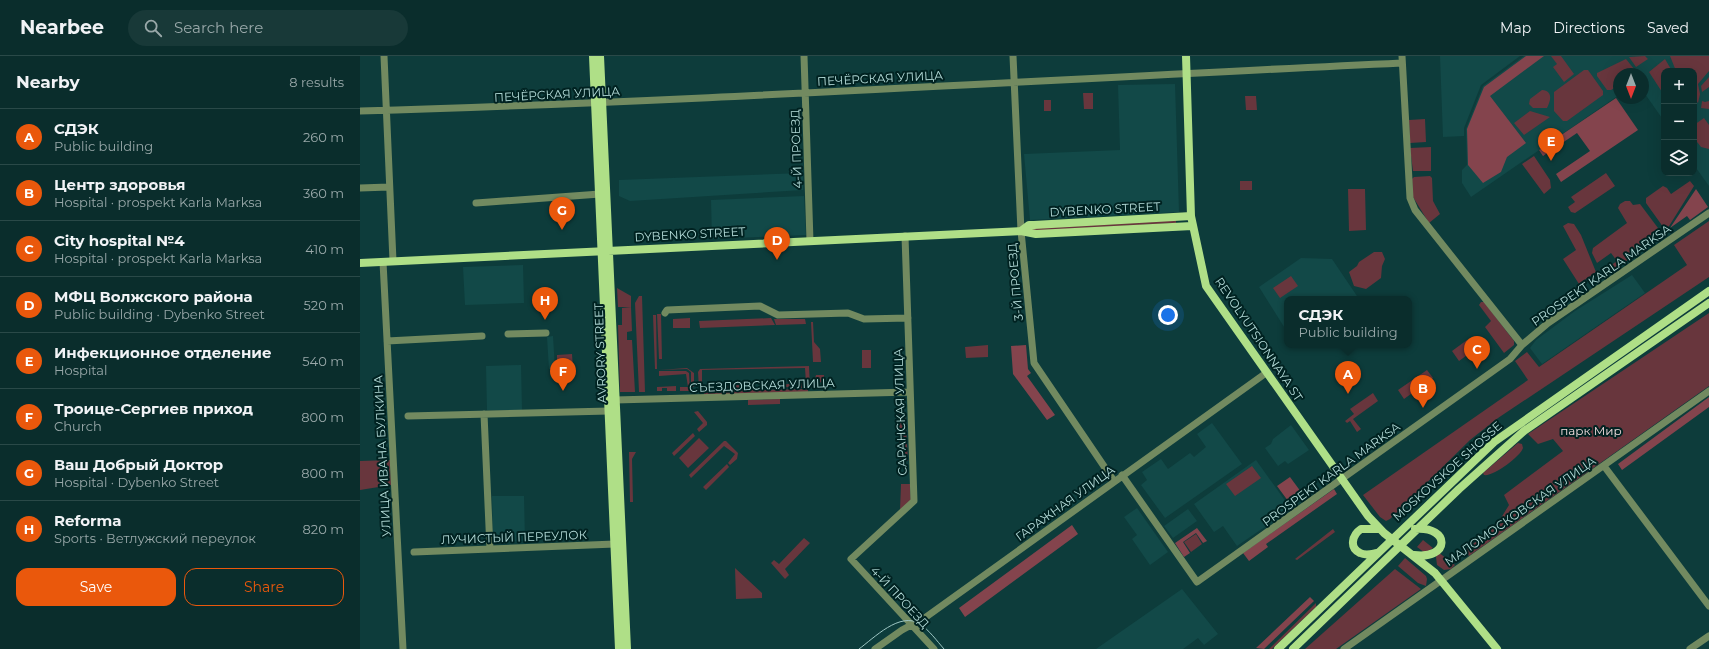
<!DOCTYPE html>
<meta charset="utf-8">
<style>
body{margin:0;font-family:Montserrat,sans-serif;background:#183938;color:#f1f3f6}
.controls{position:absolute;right:12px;top:12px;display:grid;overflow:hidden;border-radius:8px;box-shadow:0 4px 16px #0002}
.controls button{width:36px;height:36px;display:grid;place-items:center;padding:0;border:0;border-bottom:1px solid #2a4948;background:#0a2d2c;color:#f1f3f6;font:20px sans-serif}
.compass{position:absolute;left:1253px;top:12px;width:36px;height:36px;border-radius:50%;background:#0a2d2c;box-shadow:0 4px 16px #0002;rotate:180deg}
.you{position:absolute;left:808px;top:259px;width:14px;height:14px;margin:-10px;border:3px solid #fff;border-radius:50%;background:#1a73e8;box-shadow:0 0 0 6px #1a73e833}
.badge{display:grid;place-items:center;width:26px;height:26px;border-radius:50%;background:#ea580c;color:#fff;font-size:13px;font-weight:700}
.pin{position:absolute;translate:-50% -33px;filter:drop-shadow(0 1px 2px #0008)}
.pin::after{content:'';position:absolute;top:21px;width:14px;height:12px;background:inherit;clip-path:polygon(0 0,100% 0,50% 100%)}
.popup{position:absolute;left:924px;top:240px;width:128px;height:52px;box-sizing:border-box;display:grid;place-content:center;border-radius:8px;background:#0a2d2c;filter:drop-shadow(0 1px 3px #0005);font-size:13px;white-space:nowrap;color:#99a8a9}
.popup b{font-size:15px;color:#f1f3f6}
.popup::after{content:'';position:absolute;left:50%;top:100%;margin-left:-8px;border:8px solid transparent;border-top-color:#0a2d2c}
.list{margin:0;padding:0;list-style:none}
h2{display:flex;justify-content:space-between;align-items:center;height:52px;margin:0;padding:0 16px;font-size:17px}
h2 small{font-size:13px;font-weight:400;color:#99a8a9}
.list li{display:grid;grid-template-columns:26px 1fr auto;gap:12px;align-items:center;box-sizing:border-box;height:56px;padding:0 16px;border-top:1px solid #2a4948}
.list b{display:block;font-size:15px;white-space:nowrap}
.list p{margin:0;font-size:13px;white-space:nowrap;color:#99a8a9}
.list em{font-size:13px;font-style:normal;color:#99a8a9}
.actions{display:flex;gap:8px;padding:12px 16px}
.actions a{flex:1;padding:9px 0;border:1px solid #ea580c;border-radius:12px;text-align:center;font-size:14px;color:#ea580c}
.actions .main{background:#ea580c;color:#fff}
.icon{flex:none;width:22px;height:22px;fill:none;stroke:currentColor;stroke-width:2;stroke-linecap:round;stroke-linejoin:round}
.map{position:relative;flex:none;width:1349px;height:593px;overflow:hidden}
header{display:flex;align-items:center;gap:24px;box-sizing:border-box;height:56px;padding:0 20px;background:#0a2d2c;border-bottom:1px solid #2a4948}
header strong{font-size:19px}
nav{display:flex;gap:22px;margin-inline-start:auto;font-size:14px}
.search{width:280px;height:36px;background:#183938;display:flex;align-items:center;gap:10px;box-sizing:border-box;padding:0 14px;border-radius:22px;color:#99a8a9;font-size:15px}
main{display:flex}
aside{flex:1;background:#0a2d2c}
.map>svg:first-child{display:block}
.built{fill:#124948}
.green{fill:#68363d}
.forest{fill:#84444d}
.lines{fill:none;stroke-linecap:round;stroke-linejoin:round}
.minor{stroke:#728a60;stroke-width:7}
.major{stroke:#afdf87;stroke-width:8}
.tram{stroke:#9dc6c3;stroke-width:1}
.labels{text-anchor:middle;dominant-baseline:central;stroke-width:4;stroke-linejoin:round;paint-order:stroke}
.street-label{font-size:12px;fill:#b3dbd8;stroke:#002221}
.park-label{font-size:12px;fill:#f4dee0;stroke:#002221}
</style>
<header>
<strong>Nearbee</strong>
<div class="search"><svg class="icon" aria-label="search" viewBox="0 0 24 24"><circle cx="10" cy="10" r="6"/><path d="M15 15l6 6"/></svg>Search here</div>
<nav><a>Map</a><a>Directions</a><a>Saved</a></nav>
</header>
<main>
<aside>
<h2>Nearby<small>8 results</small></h2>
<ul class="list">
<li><span class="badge">A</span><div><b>СДЭК</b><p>Public building</p></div><em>260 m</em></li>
<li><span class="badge">B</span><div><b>Центр здоровья</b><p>Hospital · prospekt Karla Marksa</p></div><em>360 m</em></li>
<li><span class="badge">C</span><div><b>City hospital №4</b><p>Hospital · prospekt Karla Marksa</p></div><em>410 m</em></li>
<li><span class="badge">D</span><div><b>МФЦ Волжского района</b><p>Public building · Dybenko Street</p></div><em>520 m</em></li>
<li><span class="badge">E</span><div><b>Инфекционное отделение</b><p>Hospital</p></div><em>540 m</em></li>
<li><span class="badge">F</span><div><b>Троице-Сергиев приход</b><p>Church</p></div><em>800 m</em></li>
<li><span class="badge">G</span><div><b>Ваш Добрый Доктор</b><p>Hospital · Dybenko Street</p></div><em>800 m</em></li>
<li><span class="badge">H</span><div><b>Reforma</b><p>Sports · Ветлужский переулок</p></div><em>820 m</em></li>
</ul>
<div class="actions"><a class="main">Save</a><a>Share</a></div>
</aside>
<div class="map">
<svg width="1349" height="593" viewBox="0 0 1349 593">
<rect width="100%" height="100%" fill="#0d3c3b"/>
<path class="built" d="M1080,0H1160L1121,29L1104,72V80L1083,81Z
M1164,0H1349V130L1334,109V15H1304V65L1283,35V18H1259V39L1111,141L1102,127V114L1107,109L1106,73L1123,30Z
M815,28L819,156L670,164L664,98L760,94L758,29Z
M443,117V134L270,145L259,140V124Z
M444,140L446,179L352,183L351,144Z
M941,202L972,203L999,243H927L926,274L899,231Z
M163,209L164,247L105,249L103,211Z
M1272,219L1285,237L1182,308L1170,292L1176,284L1215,255Z
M193,280L195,313H189L187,281Z
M161,309L162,354H127L126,310Z
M852,367L882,408L805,462L781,429L787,424L782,416L801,403L808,413L830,397L834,401L846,391L837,378Z
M931,369L949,394L928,408L925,405L918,410L905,392L911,388L913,383Z
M896,404L931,453L877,490L863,470L854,476L834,448Z
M132,440H164L165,485L133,486Z
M777,452L808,496L790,509L772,483L777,479L764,461Z
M828,453L837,465L813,482L804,470Z
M822,533L858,578L844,589L838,582L823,593H736Z"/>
<path class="green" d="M1191,0H1201L1214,18L1204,26L1193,11L1197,8Z
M1285,0L1288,3L1276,11L1269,1Z
M1310,0H1349V15L1338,28L1340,38L1338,47L1334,42V15H1316Z
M1266,3L1274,13L1272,15V18H1259V29L1251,34H1247L1237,20V17Z
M1305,3L1312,15H1304V39L1289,16Z
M1224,14H1228L1243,35V39L1207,65H1203L1194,55V36Z
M1349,21V31L1342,36L1341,30Z
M1182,34C1193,35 1191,44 1187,52H1173L1169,48L1170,43Z
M723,37H733V53H724Z
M885,40H896L897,54H886Z
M684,44H691V55H684Z
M1342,45L1345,46L1349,45V53L1341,52Z
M1170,55L1190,61L1164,79L1154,67Z
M1344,62L1349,69V93L1341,91L1334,82V69Z
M1065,63L1066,86L1050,87L1049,64Z
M1071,91V115H1053L1050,92Z
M1174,100L1190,124L1191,132L1184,138L1162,108Z
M1246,117L1255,130L1215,157L1211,156L1208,151L1215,146L1211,141Z
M1070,120L1072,122L1073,145L1080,158L1069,167L1053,141L1052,123L1054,121Z
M880,125H892V134H880Z
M1330,125L1334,130L1306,175L1286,147V142L1303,130L1307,132L1311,138Z
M988,133H1005L1006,174L989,175Z
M1265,145H1270L1273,149L1280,148L1304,180L1242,221L1243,215L1257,205L1251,197L1237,207L1232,197L1233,192L1267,167L1258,152L1260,148Z
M816,164V167L671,175V172Z
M1349,165V221L1138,362L1110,384L1030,463L1026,465L1020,461L1003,439L1168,324L1155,305L1167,296L1179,311L1327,209L1314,189Z
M1208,167L1214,168L1221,179L1236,216L1219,228L1203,203L1216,194L1203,170Z
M1014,196H1022L1025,203L1022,210L1021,222L1006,233L994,230L989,216L997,210L999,206Z
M931,220L938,230L920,242L913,232Z
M257,232L271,240V251H258Z
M279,240H282L285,336H279L275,247Z
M1121,246H1124L1154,285V289L1144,297L1125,271L1131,265L1119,249Z
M271,251L272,275L267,276V284H272L275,336H260L258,269H262V252Z
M1349,257V330L1109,500L1105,494L1136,470L1149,449L1144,439L1203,395L1193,383L1178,388L1168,378Z
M297,258H301L302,303H299Z
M293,259H296L297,313H295Z
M330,262V272H313V263Z
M411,262L415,269L340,272L339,265Z
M414,263H445L446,268L416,269Z
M451,266H453L454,286L460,293L461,306H453Z
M1107,284L1114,294L1099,305L1092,295Z
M628,289V301L606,302L605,291Z
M502,294H511V312H502Z
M212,298L213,312H197V299Z
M449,310L450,332H439V327H446L445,312L342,314V330H352V332L339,333L338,316L340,313Z
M327,312L334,317V331H331V316L327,313L299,314Z
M1067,314L1073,322L1044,343L1038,334Z
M299,315H326L329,317L330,335H320V331H328L326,318L299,320Z
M456,319H464V326L454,327Z
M430,328V331L408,332V329Z
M382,329V332L356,333V330Z
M316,330V335H307V332H302V335H297V331Z
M448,333V338L344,339V335Z
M1013,337L1018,345L993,363L1001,373L997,376L990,365L987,367L985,365L994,358L990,353Z
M420,343V348L388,349V344Z
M338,355L347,366V369L339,376L337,373L343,367L334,356Z
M538,356H545L548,405H540Z
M333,377L335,380L314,400L312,397Z
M339,382L349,392L328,412L319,402Z
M364,385H366L378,397L377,403L370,409L368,407L375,398L364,390L331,422L329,419Z
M1158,387L1162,388L1163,392C1160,401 1133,421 1124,419L1123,417Z
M269,396H276L272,403L273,446H270Z
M30,404L31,429L0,434V405Z
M367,408L369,411L346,434L343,431Z
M892,410L901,422L875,440L866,428Z
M541,428H550L551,445L540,454Z
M973,473L975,476L937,504L935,503Z
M836,478L842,488L831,496L824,486Z
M444,482L450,487L425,513L429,519L425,523L411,507L414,504L419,508Z
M1063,484L1073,492L1065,497L1057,491Z
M1078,496L1095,509L1091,513L1084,514L1077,509L1076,501Z
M1045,502L1066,520L1067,523L1066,530L1058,527L1038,510Z
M375,512L402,537V542L376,543Z
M1035,513L1061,533L976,593H945Z
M956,547V551L912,593H909Z"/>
<path class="forest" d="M1166,0H1184L1130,40L1166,87L1147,101L1141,116L1123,127L1108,109L1107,73L1124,31Z
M1256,42L1278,74L1201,126L1196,118L1230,95L1217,77L1183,100L1179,94Z
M1336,133L1348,151L1330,164L1327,160L1310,172Z
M666,289L668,313L671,317L667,320L695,359L687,364L653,318L651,290Z
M1349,341V351L1262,414L1258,408Z
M930,421L944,440L931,449L917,430Z
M974,433L977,438L906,488L908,491L889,505L883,497Z
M712,469L718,478L605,561L599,552Z
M837,472L847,485L843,487L836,477L823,486L830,497L824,501L815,487Z
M950,541L954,545L904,593L896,592Z"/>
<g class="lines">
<path class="minor" d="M24,0L33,205
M444,0L450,185
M653,0L661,175L674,307L754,425
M1042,0L1050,142L1055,154L1162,289
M0,55C348,45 695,23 1042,7
M0,132L29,131
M116,147L240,138
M545,180L554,445L491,503L574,593
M23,206L43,593
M305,257L307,254L400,250L418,259L488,257L504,263L548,262
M148,278L186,277
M27,285L122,280
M255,344L550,336
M124,358L130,493
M48,360L249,355
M1244,410L1349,550
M762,419L837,526L1150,303L1162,289L1188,267L1349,157
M54,496L255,488
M515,593L542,574L566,561L906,317
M984,593L1349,335
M1330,593L1349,580"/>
<path class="major" d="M233,0L259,593
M240,0L267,593
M826,0L831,160L846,230L1008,460L1024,477L1075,517L1137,593
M661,175L669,169H674L831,160
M0,207L661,175L676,178L832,170
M1017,497C1011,498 1006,500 1000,497C989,492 992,479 1001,473H1020
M1054,499C1090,504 1091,470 1055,473
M918,593L1134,386L1349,235
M933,593L1099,433L1164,375L1349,247"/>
<path class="tram" d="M499,593C514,582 540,555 560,568C569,574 577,585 584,593"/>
</g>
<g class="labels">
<g class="street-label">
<text transform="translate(520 22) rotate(-3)">ПЕЧЁРСКАЯ УЛИЦА</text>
<text transform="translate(197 38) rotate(-3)">ПЕЧЁРСКАЯ УЛИЦА</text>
<text transform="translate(436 93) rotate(-92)">4-Й ПРОЕЗД</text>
<text transform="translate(745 153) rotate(-3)">DYBENKO STREET</text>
<text transform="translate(330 178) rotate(-3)">DYBENKO STREET</text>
<text transform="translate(1241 219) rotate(-35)">PROSPEKT KARLA MARKSA</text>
<text transform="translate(655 226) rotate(-95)">3-Й ПРОЕЗД</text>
<text transform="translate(899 283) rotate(56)">REVOLYUTSIONNAYA ST</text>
<text transform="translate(240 297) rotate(-92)">AVRORY STREET</text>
<text transform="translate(402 329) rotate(-2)">СЪЕЗДОВСКАЯ УЛИЦА</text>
<text transform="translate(540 356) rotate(-92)">САРАНСКАЯ УЛИЦА</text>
<text transform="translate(22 400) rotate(-93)">УЛИЦА ИВАНА БУЛКИНА</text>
<text transform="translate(1087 415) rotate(-42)">MOSKOVSKOE SHOSSE</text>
<text transform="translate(971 418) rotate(-36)">PROSPEKT KARLA MARKSA</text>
<text transform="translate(705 447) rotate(-36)">ГАРАЖНАЯ УЛИЦА</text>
<text transform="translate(1160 455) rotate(-35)">МАЛОМОСКОВСКАЯ УЛИЦА</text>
<text transform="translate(154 481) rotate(-2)">ЛУЧИСТЫЙ ПЕРЕУЛОК</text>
<text transform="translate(540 541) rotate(47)">4-Й ПРОЕЗД</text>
</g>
<g class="park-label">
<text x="1231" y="374">парк Мир</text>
</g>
</g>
</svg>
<div class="controls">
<button>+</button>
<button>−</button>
<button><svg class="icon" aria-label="layers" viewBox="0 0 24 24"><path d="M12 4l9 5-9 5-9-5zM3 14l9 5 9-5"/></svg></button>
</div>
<svg class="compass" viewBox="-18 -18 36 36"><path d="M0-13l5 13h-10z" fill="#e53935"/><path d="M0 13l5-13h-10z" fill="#99a8a9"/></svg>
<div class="you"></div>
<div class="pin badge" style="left:988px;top:338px">A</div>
<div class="popup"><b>СДЭК</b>Public building</div>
<div class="pin badge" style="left:1063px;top:352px">B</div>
<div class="pin badge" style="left:1117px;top:313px">C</div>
<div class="pin badge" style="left:417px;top:204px">D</div>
<div class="pin badge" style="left:1191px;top:105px">E</div>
<div class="pin badge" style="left:203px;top:335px">F</div>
<div class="pin badge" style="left:202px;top:174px">G</div>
<div class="pin badge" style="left:185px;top:264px">H</div>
</div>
</main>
